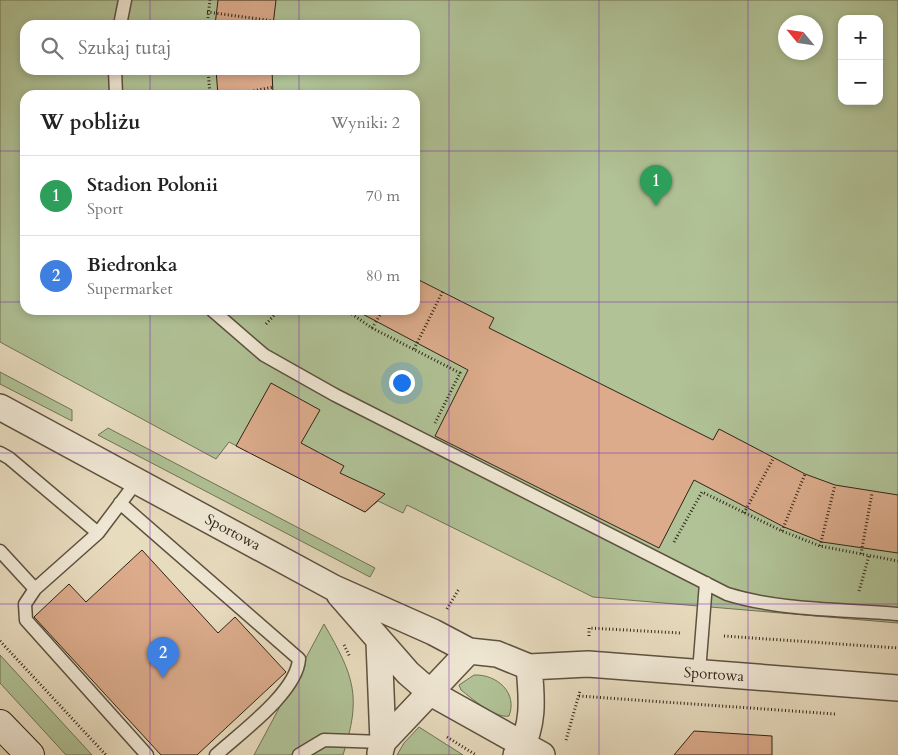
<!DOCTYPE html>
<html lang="pl">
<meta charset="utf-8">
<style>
body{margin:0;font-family:Cardo,serif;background:#f2f2f2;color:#222}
.controls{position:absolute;right:15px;top:15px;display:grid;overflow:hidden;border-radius:10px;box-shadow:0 2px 8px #0003}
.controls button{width:45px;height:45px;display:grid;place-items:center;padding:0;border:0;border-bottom:1px solid #e0e0e0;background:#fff;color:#222;font:25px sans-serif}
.compass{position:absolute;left:778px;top:15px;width:45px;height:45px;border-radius:50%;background:#fff;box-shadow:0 2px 8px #0003;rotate:299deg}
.you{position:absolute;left:401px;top:382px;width:18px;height:18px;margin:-12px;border:4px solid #fff;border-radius:50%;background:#1a73e8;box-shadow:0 0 0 8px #1a73e833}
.badge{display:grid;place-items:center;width:32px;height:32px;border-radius:50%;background:#ea580c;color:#fff;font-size:16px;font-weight:700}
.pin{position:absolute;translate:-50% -41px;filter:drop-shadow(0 1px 2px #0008)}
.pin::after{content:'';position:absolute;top:26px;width:18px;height:15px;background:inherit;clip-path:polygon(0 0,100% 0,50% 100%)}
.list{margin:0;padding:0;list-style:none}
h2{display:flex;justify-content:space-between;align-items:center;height:65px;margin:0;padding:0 20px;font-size:21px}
h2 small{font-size:16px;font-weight:400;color:#767676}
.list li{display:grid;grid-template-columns:32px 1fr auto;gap:15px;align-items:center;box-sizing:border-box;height:80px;padding:0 20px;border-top:1px solid #e0e0e0}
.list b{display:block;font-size:19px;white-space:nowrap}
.list p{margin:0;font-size:16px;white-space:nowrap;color:#767676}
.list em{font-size:16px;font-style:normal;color:#767676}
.icon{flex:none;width:28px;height:28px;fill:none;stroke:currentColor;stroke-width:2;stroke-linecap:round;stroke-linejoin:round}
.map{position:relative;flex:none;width:898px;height:755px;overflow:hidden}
.search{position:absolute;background:#fff;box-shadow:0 2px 8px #0003;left:20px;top:20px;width:400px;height:55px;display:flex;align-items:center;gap:12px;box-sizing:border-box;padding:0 18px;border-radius:15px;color:#767676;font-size:19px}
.panel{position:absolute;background:#fff;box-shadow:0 2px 8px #0003;left:20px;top:90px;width:400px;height:225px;border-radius:15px}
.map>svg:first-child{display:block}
.green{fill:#b0c296;stroke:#707356;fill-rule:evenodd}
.building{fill:#dbab8b;stroke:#2f2416}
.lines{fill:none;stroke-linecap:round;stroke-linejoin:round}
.service-casing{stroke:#5d5240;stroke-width:15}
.minor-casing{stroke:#5d5240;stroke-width:28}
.secondary-casing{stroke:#2f2416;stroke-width:30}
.path{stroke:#2f2416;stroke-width:3;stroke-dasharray:1 2.5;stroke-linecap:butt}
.service{stroke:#f0e8d5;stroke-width:12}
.minor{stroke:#f0e8d5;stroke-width:25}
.secondary{stroke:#f0e8d5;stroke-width:28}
.grid{fill:none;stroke:#7b2cbf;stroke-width:1;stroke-opacity:0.55}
.labels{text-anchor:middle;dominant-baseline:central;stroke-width:4;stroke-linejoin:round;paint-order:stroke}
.street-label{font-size:15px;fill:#2f2416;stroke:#f0e8d5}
</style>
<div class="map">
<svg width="898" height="755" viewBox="0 0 898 755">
<rect width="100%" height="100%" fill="#e8dcbf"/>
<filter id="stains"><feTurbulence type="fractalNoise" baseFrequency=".004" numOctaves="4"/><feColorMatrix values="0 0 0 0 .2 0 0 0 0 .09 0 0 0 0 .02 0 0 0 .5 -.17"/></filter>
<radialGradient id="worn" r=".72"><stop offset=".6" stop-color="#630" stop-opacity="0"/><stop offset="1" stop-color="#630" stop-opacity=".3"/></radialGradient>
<path class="green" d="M0,0H898V623L593,597L407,505L403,513L378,501L365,512L229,442L216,459L0,342ZM842,19H879V101H842ZM786,22H816V52H786ZM25,25H415V70H25ZM25,95H415V310H25Z
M0,372L72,410V421L0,384Z
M108,428L375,568L370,577L98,435Z
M324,624C354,676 362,696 343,755H254Z
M0,655L92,755H66L0,683Z
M474,675C497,674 518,693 509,716C496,719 471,698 461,690L459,685Z
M419,727L463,755H397L404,743Z"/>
<path class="building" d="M218,0H276L273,25H215Z
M216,70H272L273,95H218Z
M415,278L494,318L489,328L713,440L719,429L805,474L835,485L898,495V553L822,542L784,527L694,480L659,548L435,436L468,370L355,310H415Z
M271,383L320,410L301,443L344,466L340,473L385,494L365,512L236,446Z
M142,550L218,633L235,617L286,672L197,755H161L34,617L69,584L86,602Z
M694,731L772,736V755H674Z"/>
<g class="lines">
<g class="service-casing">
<path id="service" d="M120,25L125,0
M115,70L116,95
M212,310L264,355L335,395L727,594C782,611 841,609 898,614
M0,453L9,458L98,533
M120,503L299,659C297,692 240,733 216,755
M0,551L35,589L98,533L137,481
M35,589L25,604L26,620L147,755
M699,672L706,583
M299,755L324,740L383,742"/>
</g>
<g class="minor-casing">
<path id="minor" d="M0,407L334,588L433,632L469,651L497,654L529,667C532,697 535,730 516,755
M339,594L408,673L431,693L542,755
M379,642L383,742L380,753
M529,667L588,664L898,688
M383,742L469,651"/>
</g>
<g class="secondary-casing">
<path id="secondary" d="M0,724L30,755"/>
</g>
<path class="path" d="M207,12L274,21
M207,25L210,0
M208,70L210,95
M233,95L273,87
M346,310L372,328L460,373L435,423
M266,324L279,310
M372,328L383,310
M414,349L443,291
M744,513L773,459
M782,531L805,474
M674,542L702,492L782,531L820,546L898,561
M820,546L835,485
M861,554L872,493
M859,591L869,556
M447,609L459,589
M589,636V628L680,633
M724,636L898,648
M0,641L106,755
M344,645L350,657
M579,696L835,714
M447,737L476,755
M566,740L580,691"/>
<use href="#service" class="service"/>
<use href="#minor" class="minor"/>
<use href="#secondary" class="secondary"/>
</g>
<path class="grid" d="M150,0V25M299,0V25M449,0V755M599,0V755M748,0V755M150,70V95M299,70V95M0,151H25M415,151H898M0,302H25M415,302H898M150,310V755M299,310V755M0,453H898M0,604H898"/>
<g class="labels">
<g class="street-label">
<text transform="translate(233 532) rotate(28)">Sportowa</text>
<text transform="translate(714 674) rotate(4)">Sportowa</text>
</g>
</g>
<rect width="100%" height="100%" filter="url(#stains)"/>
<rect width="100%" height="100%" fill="url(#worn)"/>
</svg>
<div class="controls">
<button>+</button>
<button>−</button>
</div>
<svg class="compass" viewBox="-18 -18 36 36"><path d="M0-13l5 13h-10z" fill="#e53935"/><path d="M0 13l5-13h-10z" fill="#767676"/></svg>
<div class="you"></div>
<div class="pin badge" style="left:656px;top:206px;background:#2e9e5b">1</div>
<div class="pin badge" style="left:163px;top:678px;background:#3f7fe0">2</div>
<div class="search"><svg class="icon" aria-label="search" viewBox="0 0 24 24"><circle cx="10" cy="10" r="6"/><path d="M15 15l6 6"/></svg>Szukaj tutaj</div>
<section class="panel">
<h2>W pobliżu<small>Wyniki: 2</small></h2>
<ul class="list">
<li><span class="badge" style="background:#2e9e5b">1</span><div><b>Stadion Polonii</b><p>Sport</p></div><em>70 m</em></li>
<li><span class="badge" style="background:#3f7fe0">2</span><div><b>Biedronka</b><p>Supermarket</p></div><em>80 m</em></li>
</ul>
</section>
</div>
